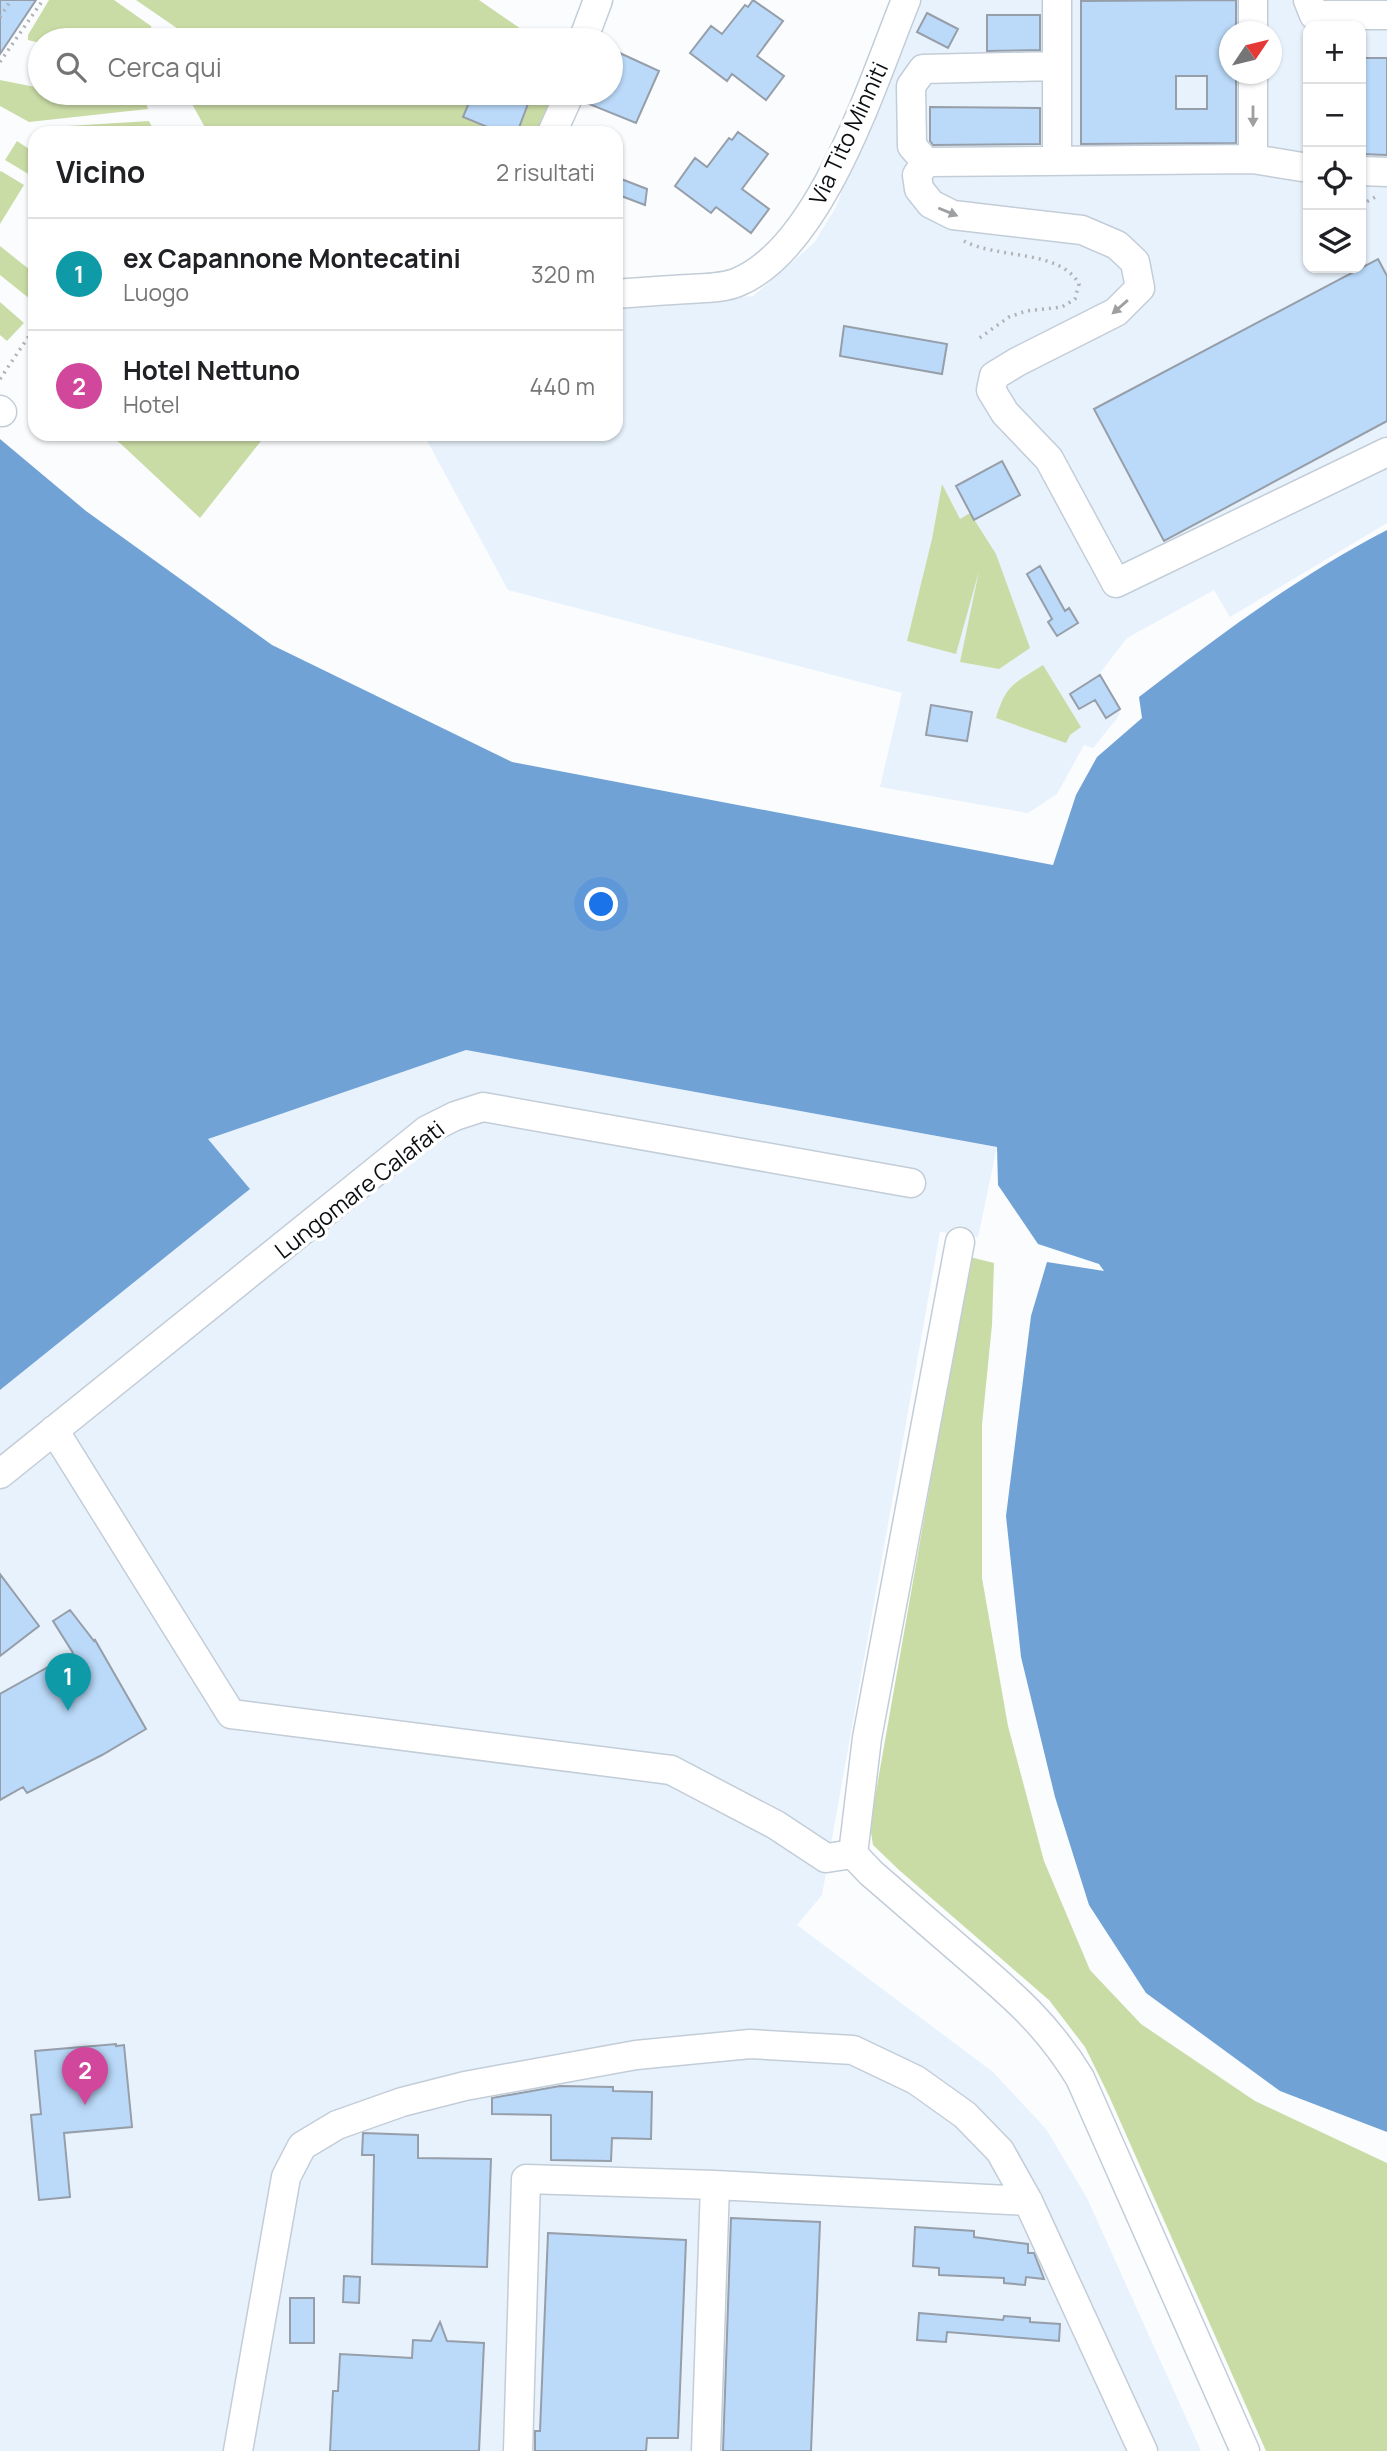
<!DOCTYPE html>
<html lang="it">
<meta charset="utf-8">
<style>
body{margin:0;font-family:Manrope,sans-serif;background:#f6f6f6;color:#202124}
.controls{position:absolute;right:21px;top:21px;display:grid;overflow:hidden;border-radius:14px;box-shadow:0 2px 5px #0004}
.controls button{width:63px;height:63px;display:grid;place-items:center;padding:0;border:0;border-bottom:2px solid #e0e0e0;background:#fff;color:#202124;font:35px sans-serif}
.compass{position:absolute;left:1219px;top:21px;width:63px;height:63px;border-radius:50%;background:#fff;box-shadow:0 2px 5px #0004;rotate:55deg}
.you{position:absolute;left:602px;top:905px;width:24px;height:24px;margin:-18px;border:5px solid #fff;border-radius:50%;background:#1a73e8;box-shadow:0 0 0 10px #1a73e833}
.badge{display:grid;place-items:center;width:46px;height:46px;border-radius:50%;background:#5a6e1d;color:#fff;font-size:23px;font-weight:700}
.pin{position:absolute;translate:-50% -58px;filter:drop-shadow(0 2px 4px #0008)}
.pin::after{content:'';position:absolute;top:37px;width:24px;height:21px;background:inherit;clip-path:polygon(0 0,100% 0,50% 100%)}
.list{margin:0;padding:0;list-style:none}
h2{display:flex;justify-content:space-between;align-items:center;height:91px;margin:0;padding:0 28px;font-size:30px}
h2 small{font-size:23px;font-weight:400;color:#757577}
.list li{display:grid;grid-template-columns:46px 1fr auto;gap:21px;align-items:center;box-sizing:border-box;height:112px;padding:0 28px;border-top:2px solid #e0e0e0}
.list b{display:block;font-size:26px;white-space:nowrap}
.list p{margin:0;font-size:23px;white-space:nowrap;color:#757577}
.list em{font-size:23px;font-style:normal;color:#757577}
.icon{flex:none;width:38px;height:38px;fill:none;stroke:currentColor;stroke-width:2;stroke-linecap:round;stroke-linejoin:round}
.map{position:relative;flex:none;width:1387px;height:2451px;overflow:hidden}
.search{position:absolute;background:#fff;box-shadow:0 2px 5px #0004;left:28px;top:28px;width:595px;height:77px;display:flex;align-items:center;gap:18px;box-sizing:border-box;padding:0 24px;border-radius:38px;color:#757577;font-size:26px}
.panel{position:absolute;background:#fff;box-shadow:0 2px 5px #0004;left:28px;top:126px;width:595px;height:315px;border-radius:21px}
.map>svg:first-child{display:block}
.built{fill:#e8f2fc;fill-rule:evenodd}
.green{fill:#cadca6}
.water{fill:#71a2d6}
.building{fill:#bbdafa;stroke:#959ea9;stroke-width:2;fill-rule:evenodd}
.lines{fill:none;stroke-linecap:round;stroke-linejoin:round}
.minor-casing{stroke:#c3cdd8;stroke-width:31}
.path{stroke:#b0b2b5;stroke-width:3.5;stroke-dasharray:2 5;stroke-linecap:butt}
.minor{stroke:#fff;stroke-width:28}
.oneway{fill:#9d9fa0}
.labels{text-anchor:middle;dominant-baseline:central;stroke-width:7;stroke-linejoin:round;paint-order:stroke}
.street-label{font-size:23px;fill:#0b0e11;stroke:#fff}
</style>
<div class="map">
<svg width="1387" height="2451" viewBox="0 0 1387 2451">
<rect width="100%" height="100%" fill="#fafcfe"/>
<path class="built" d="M915,0H1387V523L1230,617L1214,590L1127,638L1100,673L1121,709L1118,717L1093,748L1084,745L1057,794L1028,813L880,787L902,693L508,590L424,435L616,434V307L753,296L814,243L836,207L895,44ZM1308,26H1361V268H1308ZM1230,32H1272V74H1230Z
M466,1050L997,1147L978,1237L940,1232L822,1895L797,1925L993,2072L1046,2129L1087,2198L1201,2451H0V1390L250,1189L207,1139Z"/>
<path class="green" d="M49,0H114L151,26L152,32L146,40H40V43L28,40V35Z
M136,0H479L537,40H177L181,31Z
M0,80L40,88V93H64L90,98L123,93H143L148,109L29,122L0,106Z
M186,93H560L542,133H208Z
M149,121L155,133H55L52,127Z
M17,141L35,153V178L5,160Z
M1,171L24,185L0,224V172Z
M0,246L35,274V303L0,275Z
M0,302L24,323L7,341L0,335Z
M107,434H258L261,441L200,518L121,444Z
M942,484L960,519L970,513L996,554L1030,648L999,669L960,662L979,571L956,654L907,641L932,539Z
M1043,665L1081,727L1070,735L1066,743L996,718C1006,684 1015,683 1043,665Z
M970,1257L994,1263L992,1325L982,1425V1578L1008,1726L1044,1861L1090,1970L1141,2024L1255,2101L1387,2163V2451H1266L1109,2096L1085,2047L1049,2000L899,1870L873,1845L870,1826Z"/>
<path class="water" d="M0,439L86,511L272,645L512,762L1053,865L1076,795L1097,757L1142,718L1139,697C1218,636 1298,576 1387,530V2132L1280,2091L1146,1993L1089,1905L1055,1797L1021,1657L1006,1516L1031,1316L1047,1262L1104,1271L1099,1264L1038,1244L998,1185L997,1147L466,1050L208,1139L250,1189L0,1390Z"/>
<path class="building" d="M0,0H36L0,54Z
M753,0L783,21L757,56L784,76L766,100L732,74L727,81L690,53L711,26L722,34L745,5L748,7Z
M1236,0V32H1229V74H1236V143L1081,144V1ZM1176,76H1207V109H1176Z
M927,13L958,29L948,48L917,32Z
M987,15H1040V50L987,51Z
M611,49L659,71L636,123L584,102L586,93H611Z
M1361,58H1387V155L1361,154Z
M473,93H532L517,133H502L463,117Z
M930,107L1040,108V144L933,145L930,141Z
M738,132L768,154L742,189L769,209L751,233L716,207L711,213L675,186L695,158L707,167L729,138L732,140Z
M616,177L647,189L645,205L616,194Z
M1378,259L1387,276V421L1164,541L1094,409Z
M844,326L947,344L942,374L840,356Z
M1002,461L1020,495L974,520L956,486Z
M1040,566L1065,611L1069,608L1078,623L1057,636L1048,622L1052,619L1027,574Z
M1100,675L1120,709L1106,718L1095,700L1079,709L1070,694Z
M931,705L972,712L967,741L926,735Z
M0,1574L39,1626L0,1656Z
M70,1610L94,1641L95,1640L146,1729L102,1755L27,1793L23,1787L0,1800V1694L73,1653L53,1621Z
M116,2044V2046L124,2045L132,2127L64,2133L70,2197L39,2200L31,2115L41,2114L35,2051Z
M560,2086L613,2087V2091L652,2092L651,2139L612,2138L611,2161L551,2160V2115L492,2114V2098Z
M363,2133L418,2135V2158L491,2159L487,2267L372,2264L374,2155H362Z
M731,2218L820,2222L811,2451H723Z
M915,2227L974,2231V2237L1028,2244V2253H1034L1044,2279L1026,2277L1025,2285L1004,2283V2278L939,2275V2268L913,2266Z
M548,2233L686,2240L678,2438H647L646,2451H535V2431H540Z
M344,2276L360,2277L359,2303L343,2302Z
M290,2298H314V2343H290Z
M919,2313L1003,2320L1004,2316L1030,2318V2322L1060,2324L1059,2341L947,2332L946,2342L917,2340Z
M440,2322L447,2341L484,2343L479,2451H330L333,2391H338L340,2354L412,2358L413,2340L431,2341Z"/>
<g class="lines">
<g class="minor-casing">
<path id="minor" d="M1253,0V32
M1308,0L1314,15H1387
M583,40L598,0
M1056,66L923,69L911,86L912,146L926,162L1253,159L1308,168
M1253,74V159
M552,133L570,93
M1057,160V0
M926,162L917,175L919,189L931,204L953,215L1082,230L1117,245L1135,262L1140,288L1116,312L1017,362L994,376L991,390L1005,413L1049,459L1116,583L1387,452
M1361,171L1387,172
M616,294C641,292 666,290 690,289C706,288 724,288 738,282C822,247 873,81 906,0
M0,410L2,412
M960,1242L867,1738L853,1854L871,1873C900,1898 930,1924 960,1950C1009,1992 1046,2022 1080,2078L1245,2451
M54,1430L231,1714L671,1770L776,1825L826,1858L853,1854
M0,1474L427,1130L455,1116L483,1107L911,1183
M238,2451L286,2177L302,2146L337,2125L402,2102L465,2086L636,2055L750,2044L853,2050L916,2080L965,2115L1000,2151L1028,2201L1143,2451
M518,2451L526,2179L715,2185L1028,2201
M706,2451L715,2185"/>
</g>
<path class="path" d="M0,17L11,0
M0,62L43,0
M1361,205L1377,196
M964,241C996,259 1060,249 1079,284L1075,299L1062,307L1026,311L1009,317L978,339
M0,379L35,327"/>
<use href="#minor" class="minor"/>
</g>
<defs><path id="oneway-solid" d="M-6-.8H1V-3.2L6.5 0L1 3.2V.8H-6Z" transform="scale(1.75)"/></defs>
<g class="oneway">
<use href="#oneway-solid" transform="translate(1253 116) rotate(90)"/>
<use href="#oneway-solid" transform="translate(948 212) rotate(22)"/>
<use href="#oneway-solid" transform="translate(1120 307) rotate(139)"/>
</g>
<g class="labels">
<g class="street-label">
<text transform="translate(848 133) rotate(-65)">Via Tito Minniti</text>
<text transform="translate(359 1189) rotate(-38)">Lungomare Calafati</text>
</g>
</g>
</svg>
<div class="controls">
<button>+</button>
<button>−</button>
<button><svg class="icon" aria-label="locate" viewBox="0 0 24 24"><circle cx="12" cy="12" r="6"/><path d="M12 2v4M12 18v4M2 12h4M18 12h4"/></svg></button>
<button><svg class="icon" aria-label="layers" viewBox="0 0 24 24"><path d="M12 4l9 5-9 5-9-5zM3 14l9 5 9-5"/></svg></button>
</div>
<svg class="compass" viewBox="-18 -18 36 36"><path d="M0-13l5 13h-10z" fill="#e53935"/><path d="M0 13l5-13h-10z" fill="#757577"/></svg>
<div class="you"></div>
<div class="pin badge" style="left:68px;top:1711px;background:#0f9aa8">1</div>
<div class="pin badge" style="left:85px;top:2105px;background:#d1479c">2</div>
<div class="search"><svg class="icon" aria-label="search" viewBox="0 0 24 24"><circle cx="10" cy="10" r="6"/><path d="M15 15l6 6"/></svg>Cerca qui</div>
<section class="panel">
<h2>Vicino<small>2 risultati</small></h2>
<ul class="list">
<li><span class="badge" style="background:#0f9aa8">1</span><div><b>ex Capannone Montecatini</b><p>Luogo</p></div><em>320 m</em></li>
<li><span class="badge" style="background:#d1479c">2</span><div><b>Hotel Nettuno</b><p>Hotel</p></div><em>440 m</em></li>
</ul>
</section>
</div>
